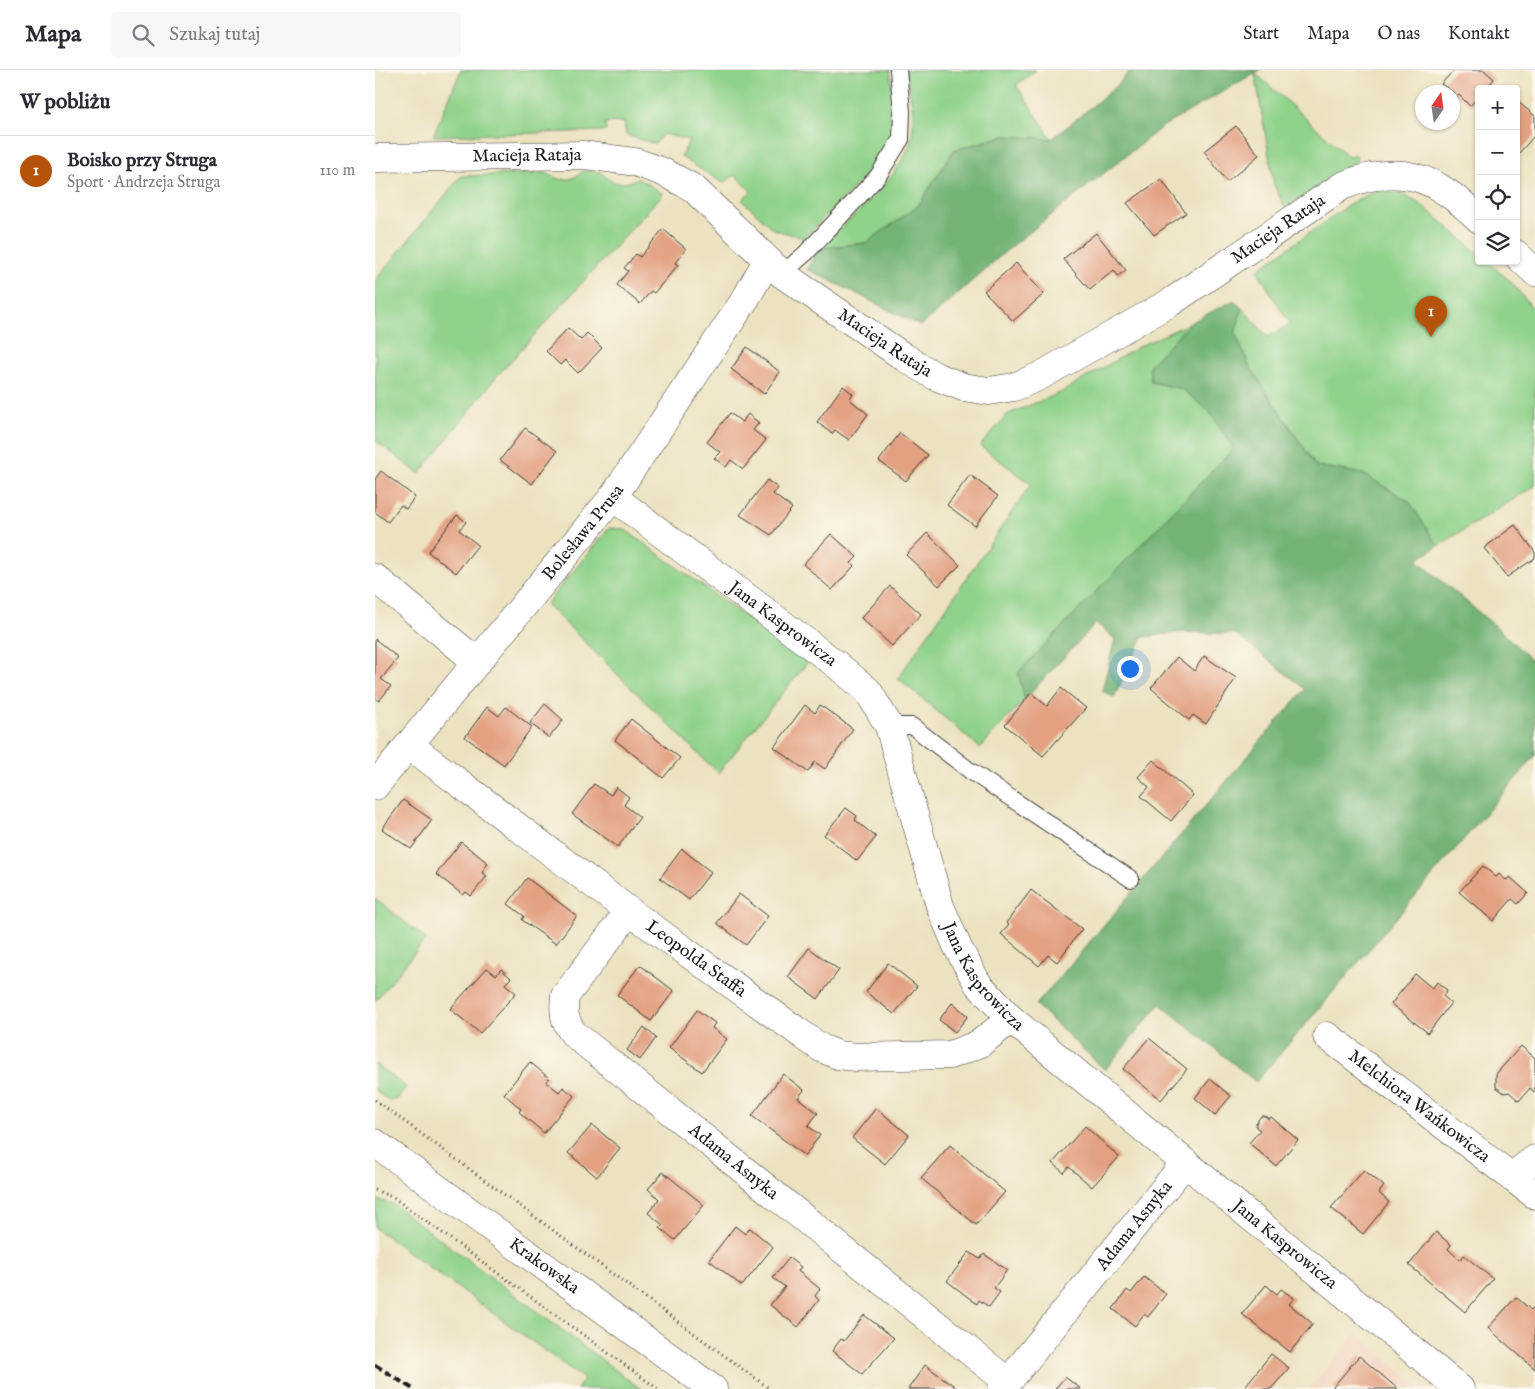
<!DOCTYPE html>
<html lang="pl">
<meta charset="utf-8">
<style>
body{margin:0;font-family:"IM FELL English",serif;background:#f7f7f7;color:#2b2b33}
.controls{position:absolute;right:15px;top:15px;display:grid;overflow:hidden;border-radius:5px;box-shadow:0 1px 4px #0004}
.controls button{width:45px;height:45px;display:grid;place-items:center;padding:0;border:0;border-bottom:1px solid #e1e1e2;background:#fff;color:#2b2b33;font:25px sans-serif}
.compass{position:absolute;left:1040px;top:15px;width:45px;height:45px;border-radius:50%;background:#fff;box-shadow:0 1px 4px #0004;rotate:13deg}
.you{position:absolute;left:754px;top:598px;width:18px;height:18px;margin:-12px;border:4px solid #fff;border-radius:50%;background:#1a73e8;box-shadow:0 0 0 8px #1a73e833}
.badge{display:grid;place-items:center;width:32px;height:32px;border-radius:50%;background:#b45309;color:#fff;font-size:16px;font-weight:700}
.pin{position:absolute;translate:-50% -41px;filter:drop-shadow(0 1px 2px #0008)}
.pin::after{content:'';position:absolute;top:26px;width:18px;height:15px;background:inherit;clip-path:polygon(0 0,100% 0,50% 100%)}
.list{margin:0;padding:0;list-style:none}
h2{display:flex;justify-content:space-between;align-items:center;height:65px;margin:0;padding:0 20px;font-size:21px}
h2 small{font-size:16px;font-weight:400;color:#7c7c81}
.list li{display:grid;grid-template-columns:32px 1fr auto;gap:15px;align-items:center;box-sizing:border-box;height:70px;padding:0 20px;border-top:1px solid #e1e1e2}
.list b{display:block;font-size:19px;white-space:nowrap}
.list p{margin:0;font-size:16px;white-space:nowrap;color:#7c7c81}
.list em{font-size:16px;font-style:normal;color:#7c7c81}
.icon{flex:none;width:28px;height:28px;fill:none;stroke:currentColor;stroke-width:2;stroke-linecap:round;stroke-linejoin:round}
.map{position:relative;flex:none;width:1160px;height:1319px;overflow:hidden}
header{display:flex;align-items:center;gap:30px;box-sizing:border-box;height:70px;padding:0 25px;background:#fff;border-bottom:1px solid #e1e1e2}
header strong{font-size:24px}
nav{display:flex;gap:28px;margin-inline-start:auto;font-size:18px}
.search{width:350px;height:45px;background:#f7f7f7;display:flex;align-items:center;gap:12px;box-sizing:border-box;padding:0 18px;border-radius:5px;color:#7c7c81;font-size:19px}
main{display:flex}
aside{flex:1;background:#fff}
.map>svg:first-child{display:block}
.built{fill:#f3d4bf}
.green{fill:#8fd28a;stroke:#567753}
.forest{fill:#73b476;stroke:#486849}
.building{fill:#e3a182}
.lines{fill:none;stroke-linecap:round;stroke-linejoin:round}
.service-casing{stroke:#3b3a35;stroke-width:18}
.minor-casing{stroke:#3b3a35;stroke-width:29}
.secondary-casing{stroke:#3b3a35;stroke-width:29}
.path{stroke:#3b3a35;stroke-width:3;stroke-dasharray:1 4;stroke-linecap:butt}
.service{stroke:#fff;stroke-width:16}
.minor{stroke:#fff;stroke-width:28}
.secondary{stroke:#fff;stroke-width:28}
.rail{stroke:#1c1c1c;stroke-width:4;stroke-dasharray:8 4;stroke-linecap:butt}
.labels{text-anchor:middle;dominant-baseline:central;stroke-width:5;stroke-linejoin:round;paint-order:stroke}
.street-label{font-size:18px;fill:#1c1c1c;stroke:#fbf7ec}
</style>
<header>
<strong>Mapa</strong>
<div class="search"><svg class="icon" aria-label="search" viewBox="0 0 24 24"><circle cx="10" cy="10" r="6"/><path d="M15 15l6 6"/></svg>Szukaj tutaj</div>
<nav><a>Start</a><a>Mapa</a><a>O nas</a><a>Kontakt</a></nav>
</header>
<main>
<aside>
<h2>W pobliżu<small></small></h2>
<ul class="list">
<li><span class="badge">1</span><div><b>Boisko przy Struga</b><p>Sport · Andrzeja Struga</p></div><em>110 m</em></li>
</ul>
</aside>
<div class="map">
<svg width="1160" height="1319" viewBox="0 0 1160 1319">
<rect width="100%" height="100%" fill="#fbf7ec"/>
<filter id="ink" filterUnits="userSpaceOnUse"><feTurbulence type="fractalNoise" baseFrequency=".02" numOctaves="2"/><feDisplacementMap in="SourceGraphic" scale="10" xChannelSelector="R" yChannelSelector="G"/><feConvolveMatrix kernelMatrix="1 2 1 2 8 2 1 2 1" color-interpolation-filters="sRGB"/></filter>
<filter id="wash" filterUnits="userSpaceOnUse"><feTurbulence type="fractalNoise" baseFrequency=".0096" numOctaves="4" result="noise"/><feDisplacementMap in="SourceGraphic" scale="20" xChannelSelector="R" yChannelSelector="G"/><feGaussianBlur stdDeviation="1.12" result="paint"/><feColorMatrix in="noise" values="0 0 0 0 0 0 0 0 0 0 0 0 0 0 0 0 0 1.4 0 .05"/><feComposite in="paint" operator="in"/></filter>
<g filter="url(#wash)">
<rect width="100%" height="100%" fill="#ece2c0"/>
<path class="built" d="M981,1263L1047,1319H934Z"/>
<path class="green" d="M86,0H515C518,23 522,47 516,69C510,91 447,149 429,168L398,159L367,130L376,121L360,105L348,113L306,87L314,70L288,64L280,74L251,65L249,52L230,53L231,61L58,66Z
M530,0H661L641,15L677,69L629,66L579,80L543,136L491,173L443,178C472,153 531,103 537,65C541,43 534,21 530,0Z
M880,3L974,87L982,85L981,92L910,138L899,115Z
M208,101L226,102C237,115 248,116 263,108L288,124L122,306L44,404L0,370V211L86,106L171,103C185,112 195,112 208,101Z
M1005,120L1027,124L1048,136L1104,184V191H1112L1136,212L1160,241V416L1063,476L1034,431L988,404L941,396L875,297L860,264L867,238L893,267L915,254L882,200L981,130Z
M815,253L775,295L776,312L807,319L834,341L859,378L643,603L650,629L605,678L523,608L656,414L605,376L633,344L685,323L763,277Z
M234,458L249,459L433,592L343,703L171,534Z
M0,828L51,869L0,931Z
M0,994L31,1017L23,1029L14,1031L0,1020Z
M0,1129L18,1134L266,1319H202L209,1309L0,1158Z"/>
<path class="forest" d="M756,0H885L787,57L631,181L546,256L432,199L443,178L491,173L543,136L579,80L629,66L677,69L739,18Z
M859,230L867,238L860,264L875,297L941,396L988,404L1034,431L1063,476L1042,490L1126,561L1160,594V686L881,1012L785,934L730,1000L661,935L930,619L861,564L809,562L768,567L739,627L727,621L740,569L721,553L650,629L643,603L859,378L834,341L807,319L776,312L774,296L815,253Z"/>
<g id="blocks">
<path class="building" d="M1079,0H1109L1119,9L1111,19H1104V26L1095,36L1084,25L1080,28L1078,22L1066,14Z
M1141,30L1160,46V65L1144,83L1141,81Z
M861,56L884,85L852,112L829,81Z
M786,109L811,143L779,165L752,133Z
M288,159L311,179L300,193L303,195L279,223L276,221L265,234L242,215L253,201L249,198L261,184L265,187Z
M721,163L751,200L743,206L739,200L715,220L688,189Z
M641,193L669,224L638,251L609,221Z
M193,258L206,270L212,263L227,278L203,303L190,290L185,295L171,281Z
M372,277L405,302L389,324L356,299Z
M468,316L478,324L474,329L493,344L474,370L460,360L457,364L442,352Z
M355,343L367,352L373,344L384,353L378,360L391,370L368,399L356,390L351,397L339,388L345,382L332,372Z
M150,358L182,381L157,414L125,390Z
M525,363L553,385L531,411L504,391Z
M6,401L40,427L31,439L26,435L13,452L0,442V409Z
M595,405L623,426L600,456L572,435Z
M392,410L403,418L398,424L417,438L396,465L365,445Z
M82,445L91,452L84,460L103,475L81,503L53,482Z
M1140,455L1160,482V488L1132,507L1109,478Z
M552,463L585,495L564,516L531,485Z
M456,464L482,487L476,493L479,496L457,520L428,494Z
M515,516L546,544L517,576L486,548Z
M0,569L23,588L6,609L16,616L4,631L0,628Z
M829,586L861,608L831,654L818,645L814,650L776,618L802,587L819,601Z
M686,618L711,638L668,686L630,655L656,623L672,636Z
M170,634L188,650L174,668L155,653Z
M430,635L440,643L445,635L478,659L450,699L440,692L433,702L399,677Z
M112,637L124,646L131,637L157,657L129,695L90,667Z
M256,649L305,688L288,708L240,670Z
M778,690L818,725L796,751L766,726L774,717L763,707Z
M219,714L236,725L241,717L254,727L249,735L265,747L243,777L197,744Z
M28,730L57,750L36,779L7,759Z
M471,738L482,746L480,750L501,767L482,791L449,765Z
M86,772L113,793L107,802L112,806L96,826L91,822L88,825L61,804Z
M307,779L336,802L314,830L285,808Z
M1108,796L1121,807L1124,804L1131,810L1135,807L1153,823L1143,834L1137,829L1118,851L1084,822Z
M152,808L202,846L181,874L147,850L149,846L133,834Z
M656,820L707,859L682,892L673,885L664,896L626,864L634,855L631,853Z
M364,824L393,846L371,875L342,853Z
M434,878L464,900L443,929L413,907Z
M513,893L542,916L519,944L491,922Z
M265,895L299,921L276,951L242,925Z
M112,898L121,905L126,899L136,908L130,914L141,923L105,963L75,939Z
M1040,904L1057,918L1062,912L1072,920L1068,926L1076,933L1053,963L1016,934Z
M577,933L593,946L580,962L564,950Z
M322,940L340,953L337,958L352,969L327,1002L294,978Z
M269,957L281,968L265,990L252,980Z
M774,968L812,999L786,1030L748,999Z
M1146,976L1160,988V1023L1155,1018L1144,1031L1134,1022L1129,1023L1121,1017V1004Z
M155,992L174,1008L171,1012L184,1022L188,1017L199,1026L169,1063L144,1042L146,1039L129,1024Z
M408,1004L429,1020L423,1028L443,1043L433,1056L445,1065L430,1086L377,1046Z
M835,1009L856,1026L840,1045L820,1028Z
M501,1038L534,1065L510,1094L477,1068Z
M886,1046H890L894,1049L896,1047L923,1070L901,1096L874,1073L885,1060L881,1057V1053Z
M217,1055L245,1078L222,1107L193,1083Z
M710,1056L744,1087L717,1117L694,1097L689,1103L678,1093Z
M575,1075L630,1122L601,1155L546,1108Z
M989,1100L1009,1116L1004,1123L1014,1132L988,1164L956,1138Z
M288,1102L329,1135L300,1170L285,1158L288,1155L273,1143L284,1129L273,1119Z
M360,1156L370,1164L375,1158L398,1177L367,1216L334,1190Z
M1061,1162L1076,1175L1073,1179L1085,1190L1089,1185L1118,1209L1090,1242L1034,1195Z
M594,1182L605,1189L609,1184L632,1200L619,1218L625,1222L614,1237L604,1230L602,1234L572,1211Z
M414,1188L426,1197L423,1201L445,1219L440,1226L444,1230L423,1257L395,1235L410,1217L398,1208Z
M769,1207L791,1224L773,1247L769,1244L760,1256L738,1239L752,1220L756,1223Z
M891,1215L902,1224L906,1219L919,1228L914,1234L938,1254L915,1282L867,1244Z
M1141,1227L1156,1240L1160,1236V1299L1113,1258Z
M489,1245L519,1268L487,1304L457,1281L466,1269L469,1271Z
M896,1284L914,1298L896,1319H868Z
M984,1286L1023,1319H959L958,1317Z
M550,1295L582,1318L581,1319H533Z
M690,1307L706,1319H680Z"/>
</g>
</g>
<g filter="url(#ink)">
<use href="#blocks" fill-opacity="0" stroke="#3b3a35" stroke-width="1"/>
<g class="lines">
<g class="service-casing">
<path id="service" d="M407,204L431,183L503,106L526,69L527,42L523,0
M514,656H537L594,700L756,809"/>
</g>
<g class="minor-casing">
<g id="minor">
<path id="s1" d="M0,88L209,85L260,92L288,102L318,118L407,204L529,287L560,306L588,317L614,321L639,317L665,306L796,232L967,116C1026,92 1059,106 1104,149"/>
<path d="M1141,184L1160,202"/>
<path id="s2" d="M238,427L462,595L493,621L514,656L565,836L583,878L603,914L636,949L1085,1319"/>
<path d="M0,508L101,591"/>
<path id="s3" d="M34,675L254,841L446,978L463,985L481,987L575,985L604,974L636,949"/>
<path id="s4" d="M0,716L238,427L371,228L392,191"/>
<path id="s5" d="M254,841L190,926C188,942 189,951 199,964L633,1312L627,1319"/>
<path id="s6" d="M952,966L1160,1125"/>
<path d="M1136,1107L1160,1089"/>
<path id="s7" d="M633,1312L810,1093"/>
</g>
</g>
<g class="secondary-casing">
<g id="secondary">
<path id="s8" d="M0,1073L338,1319"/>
</g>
</g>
<path class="path" d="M0,1030L395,1319
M0,1120L19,1128L283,1319"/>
<use href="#service" class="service"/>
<use href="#minor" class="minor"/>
<use href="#secondary" class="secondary"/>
<path class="rail" d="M0,1295L38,1319"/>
</g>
</g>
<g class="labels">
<g class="street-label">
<text stroke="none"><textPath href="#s1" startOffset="152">Macieja Rataja</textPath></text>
<text stroke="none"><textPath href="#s1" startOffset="1022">Macieja Rataja</textPath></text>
<text stroke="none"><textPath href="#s1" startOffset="572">Macieja Rataja</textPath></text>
<text stroke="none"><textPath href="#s4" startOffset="328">Bolesława Prusa</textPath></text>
<text stroke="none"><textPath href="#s2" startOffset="212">Jana Kasprowicza</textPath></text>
<text stroke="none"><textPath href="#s3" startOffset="358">Leopolda Staffa</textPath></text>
<text stroke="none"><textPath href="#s2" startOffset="632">Jana Kasprowicza</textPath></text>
<text stroke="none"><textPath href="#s6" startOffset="116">Melchiora Wańkowicza</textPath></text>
<text stroke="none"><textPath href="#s5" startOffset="351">Adama Asnyka</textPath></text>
<text stroke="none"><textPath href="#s7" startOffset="201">Adama Asnyka</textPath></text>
<text stroke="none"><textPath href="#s2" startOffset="1038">Jana Kasprowicza</textPath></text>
<text stroke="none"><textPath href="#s8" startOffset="209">Krakowska</textPath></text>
</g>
</g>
</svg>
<div class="controls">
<button>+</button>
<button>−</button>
<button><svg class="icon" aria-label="locate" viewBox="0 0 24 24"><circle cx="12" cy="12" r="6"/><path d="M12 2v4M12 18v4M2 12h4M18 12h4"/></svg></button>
<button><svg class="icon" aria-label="layers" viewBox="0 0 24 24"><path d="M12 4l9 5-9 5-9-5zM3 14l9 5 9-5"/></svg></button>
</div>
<svg class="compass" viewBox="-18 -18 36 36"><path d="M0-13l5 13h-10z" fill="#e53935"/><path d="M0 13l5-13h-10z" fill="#7c7c81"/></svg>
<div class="you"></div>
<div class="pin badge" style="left:1056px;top:267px">1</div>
</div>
</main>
